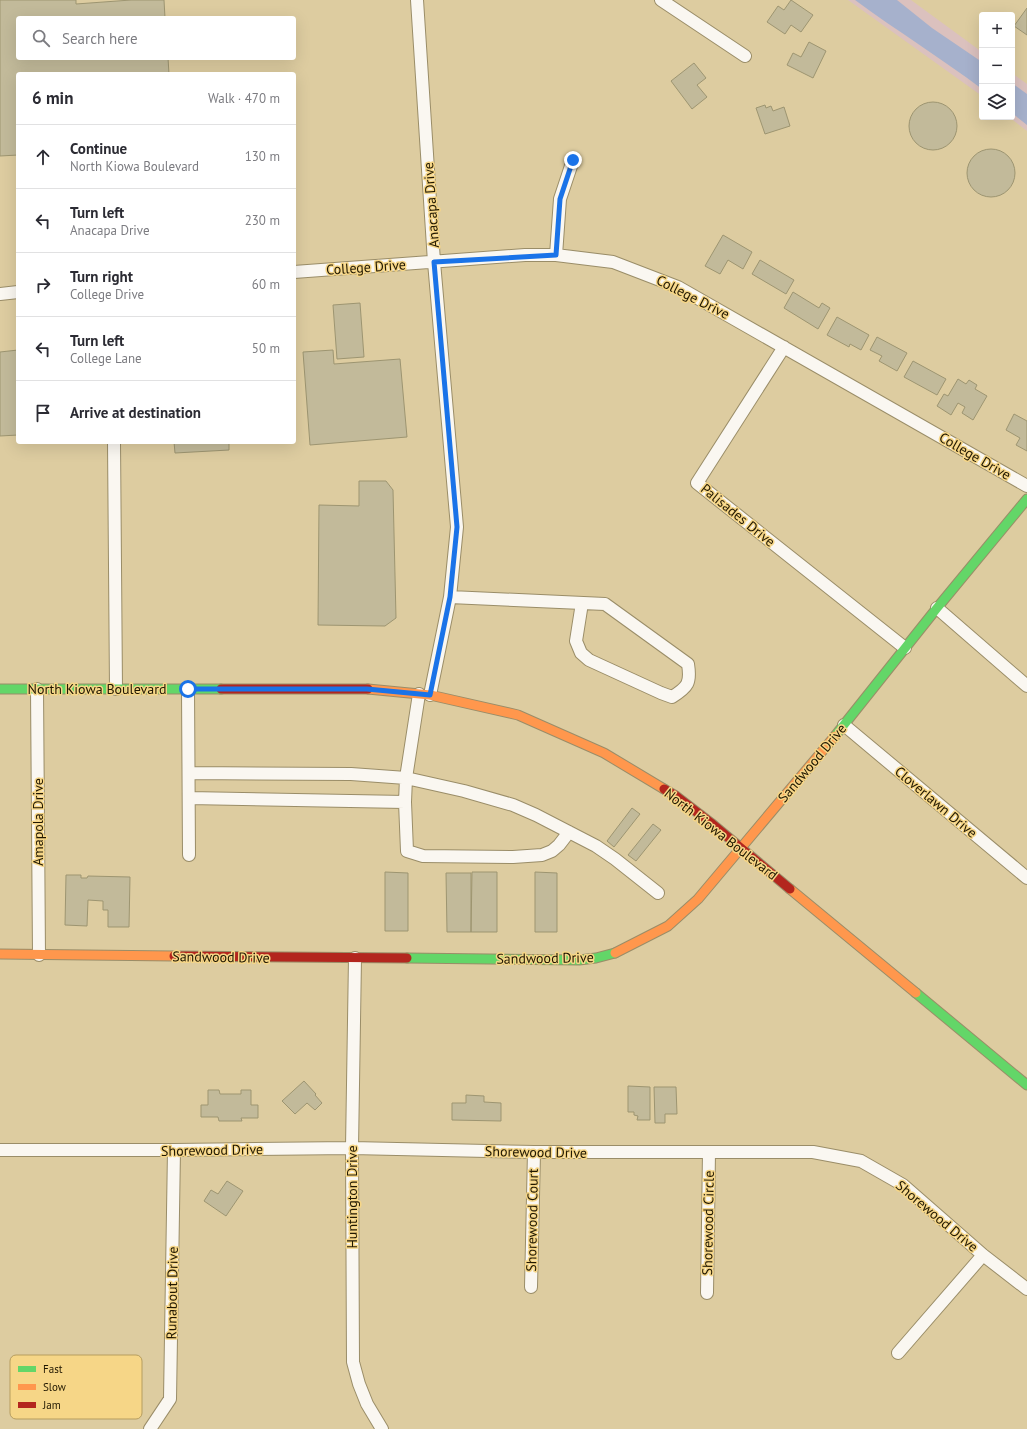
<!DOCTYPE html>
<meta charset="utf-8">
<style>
body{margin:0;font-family:"PT Sans",sans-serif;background:#f2f2f3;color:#2b2b33}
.controls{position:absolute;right:12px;top:12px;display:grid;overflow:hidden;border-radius:4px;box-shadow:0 4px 16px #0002}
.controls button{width:36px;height:36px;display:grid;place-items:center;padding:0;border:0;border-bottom:1px solid #e1e1e2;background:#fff;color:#2b2b33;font:20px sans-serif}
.stop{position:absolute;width:12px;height:12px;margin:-9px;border:3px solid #1a73e8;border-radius:50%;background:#fff}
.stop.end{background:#1a73e8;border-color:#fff;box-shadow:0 1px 4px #0008}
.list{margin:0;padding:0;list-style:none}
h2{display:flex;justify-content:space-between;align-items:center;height:52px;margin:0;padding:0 16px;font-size:17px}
h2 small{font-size:13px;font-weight:400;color:#7c7c81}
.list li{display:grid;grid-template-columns:26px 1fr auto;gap:12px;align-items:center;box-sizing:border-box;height:64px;padding:0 16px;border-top:1px solid #e1e1e2}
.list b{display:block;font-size:15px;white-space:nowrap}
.list p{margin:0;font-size:13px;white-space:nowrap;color:#7c7c81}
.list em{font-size:13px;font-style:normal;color:#7c7c81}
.icon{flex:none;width:22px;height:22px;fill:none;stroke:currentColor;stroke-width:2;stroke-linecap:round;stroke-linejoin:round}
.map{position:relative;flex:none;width:1027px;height:1429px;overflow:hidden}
.search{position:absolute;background:#fff;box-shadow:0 4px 16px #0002;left:16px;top:16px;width:280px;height:44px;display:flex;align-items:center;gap:10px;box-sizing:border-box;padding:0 14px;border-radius:4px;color:#7c7c81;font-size:15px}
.panel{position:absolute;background:#fff;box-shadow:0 4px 16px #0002;left:16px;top:72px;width:280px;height:372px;border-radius:4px}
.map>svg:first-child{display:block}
.green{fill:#dbc1be}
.water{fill:#a6b1cc}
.building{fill:#c2ba9a;stroke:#9d9571}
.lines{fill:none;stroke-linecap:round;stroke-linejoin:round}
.street-casing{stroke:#9a8d68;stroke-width:14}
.fast-casing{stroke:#9a8d68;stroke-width:11}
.slow-casing{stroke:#9a8d68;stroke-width:11}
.jam-casing{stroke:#9a8d68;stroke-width:11}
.street{stroke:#faf7f1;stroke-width:12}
.fast{stroke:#63d668;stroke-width:9}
.slow{stroke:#ff974d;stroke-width:9}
.jam{stroke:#b3261e;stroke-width:9}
.route{stroke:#1a73e8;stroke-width:5}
.labels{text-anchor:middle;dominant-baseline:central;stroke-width:3;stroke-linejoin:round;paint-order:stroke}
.street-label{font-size:14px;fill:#201701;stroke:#f6d687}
.key{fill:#f6d687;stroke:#b69d5f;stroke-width:1}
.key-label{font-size:11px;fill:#201701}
</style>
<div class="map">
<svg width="1027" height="1429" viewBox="0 0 1027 1429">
<rect width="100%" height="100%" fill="#ddcca0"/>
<path class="green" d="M848,0H911L982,52V96Z
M1012,73L1027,84V131L1009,117H1012Z"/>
<path class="water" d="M855,0H897L932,28L982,62V89C941,58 897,31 855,0Z
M1012,83L1027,94V125L1012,113Z"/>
<path class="building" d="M0,0H76V4L131,0H164L165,18H18V58H168L169,74H18V155L0,156Z
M791,0L813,15L801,32L791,25L785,34L767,22L778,6L784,10Z
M1027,8V35L1014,26Z
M809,42L826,51L813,78L787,65L793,53L801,57Z
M694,63L706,78L697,85L707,97L692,109L671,81Z
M909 126a24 24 0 1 1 48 0a24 24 0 1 1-48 0Z
M765,105L766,108L771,106L773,111L784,107L790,126L765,134L756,108Z
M967 173a24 24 0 1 1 48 0a24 24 0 1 1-48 0Z
M723,235L752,252L743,269L728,260L720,274L705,266Z
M760,260L794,280L786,294L752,274Z
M793,292L819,308L822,303L830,308L818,329L784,308Z
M360,303L364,357L337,359L333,305Z
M837,317L869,335L861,350L850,344L849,347L827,335Z
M877,337L907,353L897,371L879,361L882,356L870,350Z
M18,350V435L0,436V352Z
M333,350L334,364L400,359L407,437L310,445L303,352Z
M913,361L946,379L937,395L904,377Z
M958,379L966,384L969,380L977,385L975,389L987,396L973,420L962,413L965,407L958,403L951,415L937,406L944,394L948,396Z
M1014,414L1027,421V451L1016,445L1020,438L1006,430Z
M174,442H229V450L175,453Z
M359,481H386L393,490L396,618L385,626L318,625L319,505L359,506Z
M632,808L640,814L614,847L607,841Z
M653,824L661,830L636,861L628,855Z
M385,872L408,873V931H385Z
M472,872H497V932H471Z
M535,872L557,873V932H535Z
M446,873H471V932H447Z
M66,875H81V878H87L88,876L130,877L129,927H108V910H103V901L88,900L87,926L65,925Z
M304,1081L316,1094L315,1095L322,1103L315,1110L307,1103L295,1114L282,1101Z
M628,1086L650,1087V1120H637L638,1116L634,1115V1112H628Z
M654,1087H676L677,1114H665V1123H655Z
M208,1090H219L220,1094H241V1090H251V1105H258V1118H241L242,1121H219L218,1117H201V1105H208Z
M466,1095L484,1096V1102L501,1103V1121L452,1120V1103H466Z
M227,1181L243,1191L226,1216L204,1201L211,1190L218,1194Z"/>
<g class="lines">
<g class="street-casing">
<path id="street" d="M417,0L434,262L457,527L450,597L430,695
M661,0L745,56
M556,255L560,199L573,160
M294,272L525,255H556L613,262L678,287L1027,486
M0,294L18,292
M784,347L697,483L905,648
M114,442L116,689
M450,597L605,604L688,664C691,683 688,687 672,697L661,693L589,660L581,653L576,641L582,603
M937,608L1027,686
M37,689L39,955
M188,689L189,855
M844,725L1027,878
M189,773L351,774L406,778L464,791L513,805L536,815L596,846L615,859L658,893
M189,798L405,802L406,778L419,694
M405,802L407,851L423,856L513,857L542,855L552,851L559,845L569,832
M355,958L352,1148L353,1362L359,1384L367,1404L382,1429
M0,1150H174L352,1148L534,1152H813L861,1161L903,1185L983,1255L1027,1289
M531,1287L534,1152
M707,1293L709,1152
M898,1353L983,1255
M150,1429L170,1399L174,1150"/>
</g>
<g class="fast-casing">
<path id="fast" d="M0,689H221
M835,736L937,608L1027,499
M407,958L579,960L596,958L615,953
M916,993L1027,1085"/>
</g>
<g class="slow-casing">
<path id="slow" d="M368,689L430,695L518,715L604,753L664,789
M790,889L916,993
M615,953L668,926L698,899L835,736
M0,954L174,956"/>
</g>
<g class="jam-casing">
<path id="jam" d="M221,689H368
M664,789L676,796L711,823L790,889
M174,956L407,958"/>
</g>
<use href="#street" class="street"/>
<use href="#fast" class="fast"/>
<use href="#slow" class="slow"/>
<use href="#jam" class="jam"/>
</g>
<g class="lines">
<path class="route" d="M188,689H367L430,695L450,597L457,527L434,262L556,255L560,199L573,160"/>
</g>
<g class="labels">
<g class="street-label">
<text transform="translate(431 205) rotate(-94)">Anacapa Drive</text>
<text transform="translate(366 267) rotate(-4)">College Drive</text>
<text transform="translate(693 297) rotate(27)">College Drive</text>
<text transform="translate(975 456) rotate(30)">College Drive</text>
<text transform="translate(738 515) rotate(39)">Palisades Drive</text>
<text x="97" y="689">North Kiowa Boulevard</text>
<text transform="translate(812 763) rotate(-50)">Sandwood Drive</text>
<text transform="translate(936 802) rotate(40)">Cloverlawn Drive</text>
<text transform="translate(38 822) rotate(-90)">Amapola Drive</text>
<text transform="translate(721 834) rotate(38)">North Kiowa Boulevard</text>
<text transform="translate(221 957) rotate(1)">Sandwood Drive</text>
<text transform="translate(545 958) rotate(-1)">Sandwood Drive</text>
<text transform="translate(212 1150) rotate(-1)">Shorewood Drive</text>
<text transform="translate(536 1152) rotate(1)">Shorewood Drive</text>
<text transform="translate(352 1197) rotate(-90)">Huntington Drive</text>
<text transform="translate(937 1216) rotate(40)">Shorewood Drive</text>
<text transform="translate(532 1220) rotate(-89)">Shorewood Court</text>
<text transform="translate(708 1223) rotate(-89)">Shorewood Circle</text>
<text transform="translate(172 1293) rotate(-89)">Runabout Drive</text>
</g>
</g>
<rect x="10" y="1355" width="132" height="64" rx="6" class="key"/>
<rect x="18" y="1366" width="18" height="6" fill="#63d668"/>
<rect x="18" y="1384" width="18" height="6" fill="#ff974d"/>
<rect x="18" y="1402" width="18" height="6" fill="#b3261e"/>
<g class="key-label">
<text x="43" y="1373">Fast</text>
<text x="43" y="1391">Slow</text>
<text x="43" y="1409">Jam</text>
</g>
</svg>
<div class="controls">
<button>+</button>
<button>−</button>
<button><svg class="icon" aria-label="layers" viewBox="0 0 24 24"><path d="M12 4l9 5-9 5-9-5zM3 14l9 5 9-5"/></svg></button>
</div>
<div class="stop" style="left:188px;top:689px"></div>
<div class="stop end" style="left:573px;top:160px"></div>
<div class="search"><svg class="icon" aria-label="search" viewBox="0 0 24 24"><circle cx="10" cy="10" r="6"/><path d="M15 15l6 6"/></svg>Search here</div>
<section class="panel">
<h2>6 min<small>Walk · 470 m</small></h2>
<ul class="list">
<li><svg class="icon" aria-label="ahead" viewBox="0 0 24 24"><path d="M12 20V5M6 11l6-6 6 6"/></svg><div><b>Continue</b><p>North Kiowa Boulevard</p></div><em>130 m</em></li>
<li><svg class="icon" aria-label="left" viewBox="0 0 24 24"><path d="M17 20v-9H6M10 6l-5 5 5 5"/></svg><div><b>Turn left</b><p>Anacapa Drive</p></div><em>230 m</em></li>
<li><svg class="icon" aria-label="right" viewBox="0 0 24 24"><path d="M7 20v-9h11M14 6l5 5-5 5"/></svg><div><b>Turn right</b><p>College Drive</p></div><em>60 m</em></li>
<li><svg class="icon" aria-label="left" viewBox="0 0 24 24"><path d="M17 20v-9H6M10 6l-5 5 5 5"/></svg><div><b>Turn left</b><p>College Lane</p></div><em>50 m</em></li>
<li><svg class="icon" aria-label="arrive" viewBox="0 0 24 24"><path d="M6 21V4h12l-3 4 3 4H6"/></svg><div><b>Arrive at destination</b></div></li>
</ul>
</section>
</div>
